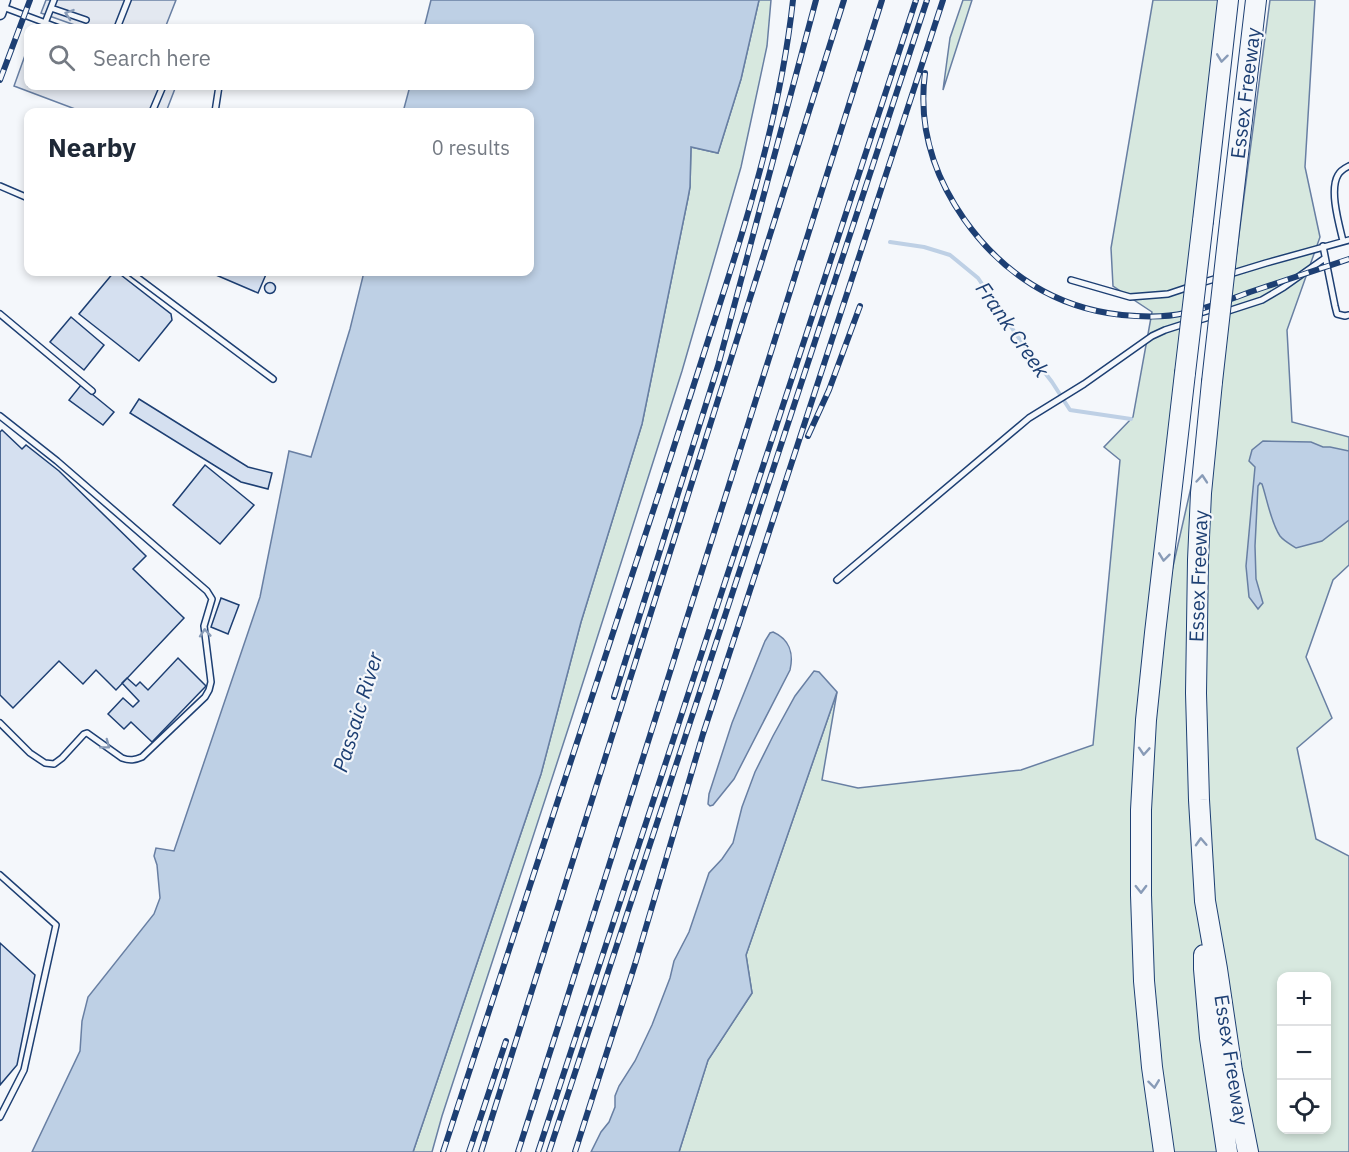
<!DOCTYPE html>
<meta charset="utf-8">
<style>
body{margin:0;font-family:"IBM Plex Sans",sans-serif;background:#f6f6f7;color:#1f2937}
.controls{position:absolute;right:18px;bottom:18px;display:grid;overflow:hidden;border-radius:12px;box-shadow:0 3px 9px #0003}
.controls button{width:54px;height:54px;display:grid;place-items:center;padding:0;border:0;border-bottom:2px solid #e0e1e3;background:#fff;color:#1f2937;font:30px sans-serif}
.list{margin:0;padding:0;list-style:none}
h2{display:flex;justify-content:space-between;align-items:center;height:78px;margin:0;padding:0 24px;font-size:26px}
h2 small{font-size:20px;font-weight:400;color:#747a83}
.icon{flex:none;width:33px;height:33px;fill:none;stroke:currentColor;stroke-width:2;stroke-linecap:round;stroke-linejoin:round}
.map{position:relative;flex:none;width:1349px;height:1152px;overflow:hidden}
.search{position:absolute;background:#fff;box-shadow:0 3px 9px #0003;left:24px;top:24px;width:510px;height:66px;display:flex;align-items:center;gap:15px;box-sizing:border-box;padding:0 21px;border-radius:12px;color:#747a83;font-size:22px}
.panel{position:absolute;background:#fff;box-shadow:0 3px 9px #0003;left:24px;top:108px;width:510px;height:168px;border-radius:12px}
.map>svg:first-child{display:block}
.green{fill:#d7e8df;stroke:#687fa3;stroke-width:1.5;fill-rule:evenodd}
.parking{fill:#e3e8f0;stroke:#687fa3;stroke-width:1.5}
.water{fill:#bed0e5;stroke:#687fa3;stroke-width:1.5}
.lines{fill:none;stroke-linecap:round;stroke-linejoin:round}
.stream{stroke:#bed0e5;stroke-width:4}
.building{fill:#d5e0f0;stroke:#1d3f73;stroke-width:1.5}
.service-casing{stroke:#1d3f73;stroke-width:8}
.minor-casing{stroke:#1d3f73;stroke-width:13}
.motorway-casing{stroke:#1d3f73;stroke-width:22}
.service{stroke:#f4f7fb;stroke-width:5}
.minor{stroke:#f4f7fb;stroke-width:10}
.motorway{stroke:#f4f7fb;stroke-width:20}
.rail-casing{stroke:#1d3f73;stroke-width:6}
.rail{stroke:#f4f7fb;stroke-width:4;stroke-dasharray:11;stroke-linecap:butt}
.motorway-bridge-casing{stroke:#1d3f73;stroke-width:22;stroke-linecap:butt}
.motorway-bridge{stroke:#f4f7fb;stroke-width:20}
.oneway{stroke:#889bb7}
.labels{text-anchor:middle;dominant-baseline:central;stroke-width:4.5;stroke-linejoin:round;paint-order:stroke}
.street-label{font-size:20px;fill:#1d3f73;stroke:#f4f7fb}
.water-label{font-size:21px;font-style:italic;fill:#1d3f73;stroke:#f4f7fb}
</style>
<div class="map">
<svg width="1349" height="1152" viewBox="0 0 1349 1152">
<rect width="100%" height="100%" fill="#f4f7fb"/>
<path class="green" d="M759,0H771L767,46L741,167L682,371L571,720L442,1116L432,1152H413L541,774L581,622L642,424L688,198L690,187L691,147L718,153L741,79Z
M963,0H972L943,90L950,38Z
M1153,0H1222L1157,637L1226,333L1270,0H1315L1305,167L1320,237L1287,330L1292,422L1349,437V565L1333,580L1306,657L1332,718L1297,748L1316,839L1349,856V1152H679L708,1060L752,993L746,955L837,692L822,780L858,788L1021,770L1093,745L1120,460L1104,447L1133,417L1152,312L1113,286L1111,248ZM1282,976H1326V1130H1282Z"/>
<path class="parking" d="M46,0H176L165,28H83L41,13Z
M28,47V86H176L166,112H83L14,86Z"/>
<path class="water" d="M431,0H759L741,79L718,153L691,147L690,187L688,198L642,424L581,622L541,774L413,1152H32L80,1051L82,1021L88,997L154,914L160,898L157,865L154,856L156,848L174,851L260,597L289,451L311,457L350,329L364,272H530V112H403L410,86H530V28H424Z
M1263,441L1311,442L1323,447H1330L1349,451V520L1322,541L1296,548C1290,544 1284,541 1280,536C1271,523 1267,499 1262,484L1260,483L1258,486L1255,546L1256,579L1263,603L1258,609L1249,597L1246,566L1255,467L1249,461L1252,450Z
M773,632C789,639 794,653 790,670L734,779L713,805L710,806L708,804L709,794L732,723L765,641L770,633Z
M814,671L819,672L837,692L746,955L752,993L708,1060L679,1152H591L601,1132L609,1122L615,1107V1096L619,1086L635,1061L652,1025L670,978L674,961L689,932L709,873L722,859L733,843L742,807L755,772L773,736L795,696Z"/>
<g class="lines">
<path class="stream" d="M890,242L924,247L950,255L978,278L1020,340L1052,382L1070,410L1131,419"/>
</g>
<path class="building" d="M114,272H117L171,314L172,320L139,361L79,314Z
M209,272H267L258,293Z
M264.5 288a5.5 5.5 0 1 1 11 0a5.5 5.5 0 1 1-11 0Z
M71,317L104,345L84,370L50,342Z
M81,385L114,412L103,425L69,400Z
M139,399L248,467L272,473L268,489L241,482L130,413Z
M2,430L22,449L26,445L59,471L146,556L133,569L184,618L116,690L96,670L83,684L59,661L13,708L0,695V432Z
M205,465L254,505L220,544L173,505Z
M221,598L239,605L228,634L211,627Z
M178,658L206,686L152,742L131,722L124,729L108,714L123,698L133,707L139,701L122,683L127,678L136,686L140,682L148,690Z
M0,943L35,975L17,1065L0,1085Z"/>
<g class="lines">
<g class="service-casing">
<path id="service" d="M3,7L59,28
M51,8L86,20
M45,23L54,0
M117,28L128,0
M152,112L163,86
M215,112L219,86
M0,186L28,198
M1343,241C1339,224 1329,190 1338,175C1340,171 1345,168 1349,166
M1323,246L1335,306L1337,314L1345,316L1349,315
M130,272L273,379
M1230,274L1266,263L1349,240
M1071,280L1130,297L1168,294L1192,286
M1201,283L1221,277
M1225,312L1262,300L1284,287L1325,258
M0,314L92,391
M1196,321L1216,315
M0,416L57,461L207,591L212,599L204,626L211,682L209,690L205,697L142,757C135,760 130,761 122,758L87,733L84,734L62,758L54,764L45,763L30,753L0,723
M837,580L1029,418L1084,384L1152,336L1165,330L1187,323
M0,875L56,925L24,1070L0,1117"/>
</g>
<g class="minor-casing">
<path id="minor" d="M0,14L5,0"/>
</g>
<g class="motorway-casing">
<path id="motorway" d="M1203,221L1228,0
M1230,222L1256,0
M1212,382L1201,493L1198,560L1196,693L1199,800L1205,901L1217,969L1232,1071L1248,1152
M1204,955V969L1210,1038L1227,1152
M1164,1152L1152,1067L1144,981L1141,895V810L1146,720L1155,633L1185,373"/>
</g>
<use href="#service" class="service"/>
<use href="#minor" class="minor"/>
<use href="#motorway" class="motorway"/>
<g class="rail-casing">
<path id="rail" d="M925,73C918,126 934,176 964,219C1002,273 1055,308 1122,315C1143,317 1164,318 1185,313C1207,308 1229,300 1250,292C1283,281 1316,270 1349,259
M0,80L30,0
M808,436L829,390L860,306
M614,697L718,366L816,0
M443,1152C515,931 587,711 660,490C681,425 702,359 723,294C754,198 782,101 793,0
M469,1152L506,1041
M481,1152L844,0
M518,1152L559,1024L882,0
M538,1152L916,0
M549,1152L927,0
M575,1152L636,961L703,734L943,0"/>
</g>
<use href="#rail" class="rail"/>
<g class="motorway-bridge-casing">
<path id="motorway-bridge" d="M1185,373L1203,221
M1212,382L1230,222"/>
</g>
<use href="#motorway-bridge" class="motorway-bridge"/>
</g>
<defs><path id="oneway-chevron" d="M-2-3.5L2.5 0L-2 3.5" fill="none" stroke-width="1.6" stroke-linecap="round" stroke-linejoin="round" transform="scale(1.5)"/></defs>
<g class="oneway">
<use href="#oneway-chevron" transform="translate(69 14) rotate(-161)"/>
<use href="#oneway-chevron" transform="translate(1222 58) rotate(97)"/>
<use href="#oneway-chevron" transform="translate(1202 479) rotate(-85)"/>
<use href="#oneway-chevron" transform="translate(1164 557) rotate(97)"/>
<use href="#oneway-chevron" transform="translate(205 633) rotate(-94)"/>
<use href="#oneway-chevron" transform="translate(106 745) rotate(37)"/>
<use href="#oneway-chevron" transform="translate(1144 751) rotate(94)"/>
<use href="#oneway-chevron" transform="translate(1201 842) rotate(-93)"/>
<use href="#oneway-chevron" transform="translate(1141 889) rotate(89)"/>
<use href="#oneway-chevron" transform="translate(1154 1084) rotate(83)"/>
</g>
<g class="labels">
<g class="street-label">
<text transform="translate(1245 93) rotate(-83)">Essex Freeway</text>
<text transform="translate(1198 576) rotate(-88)">Essex Freeway</text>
<text transform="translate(1232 1060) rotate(81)">Essex Freeway</text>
</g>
<g class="water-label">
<text transform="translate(1013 329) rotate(55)">Frank Creek</text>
<text transform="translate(357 712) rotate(-73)">Passaic River</text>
</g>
</g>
</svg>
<div class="controls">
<button>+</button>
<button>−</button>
<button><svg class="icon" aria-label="locate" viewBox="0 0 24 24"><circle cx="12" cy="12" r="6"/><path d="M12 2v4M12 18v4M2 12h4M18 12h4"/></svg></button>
</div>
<div class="search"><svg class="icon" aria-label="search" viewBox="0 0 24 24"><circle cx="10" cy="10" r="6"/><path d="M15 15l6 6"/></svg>Search here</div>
<section class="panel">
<h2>Nearby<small>0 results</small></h2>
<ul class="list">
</ul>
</section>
</div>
